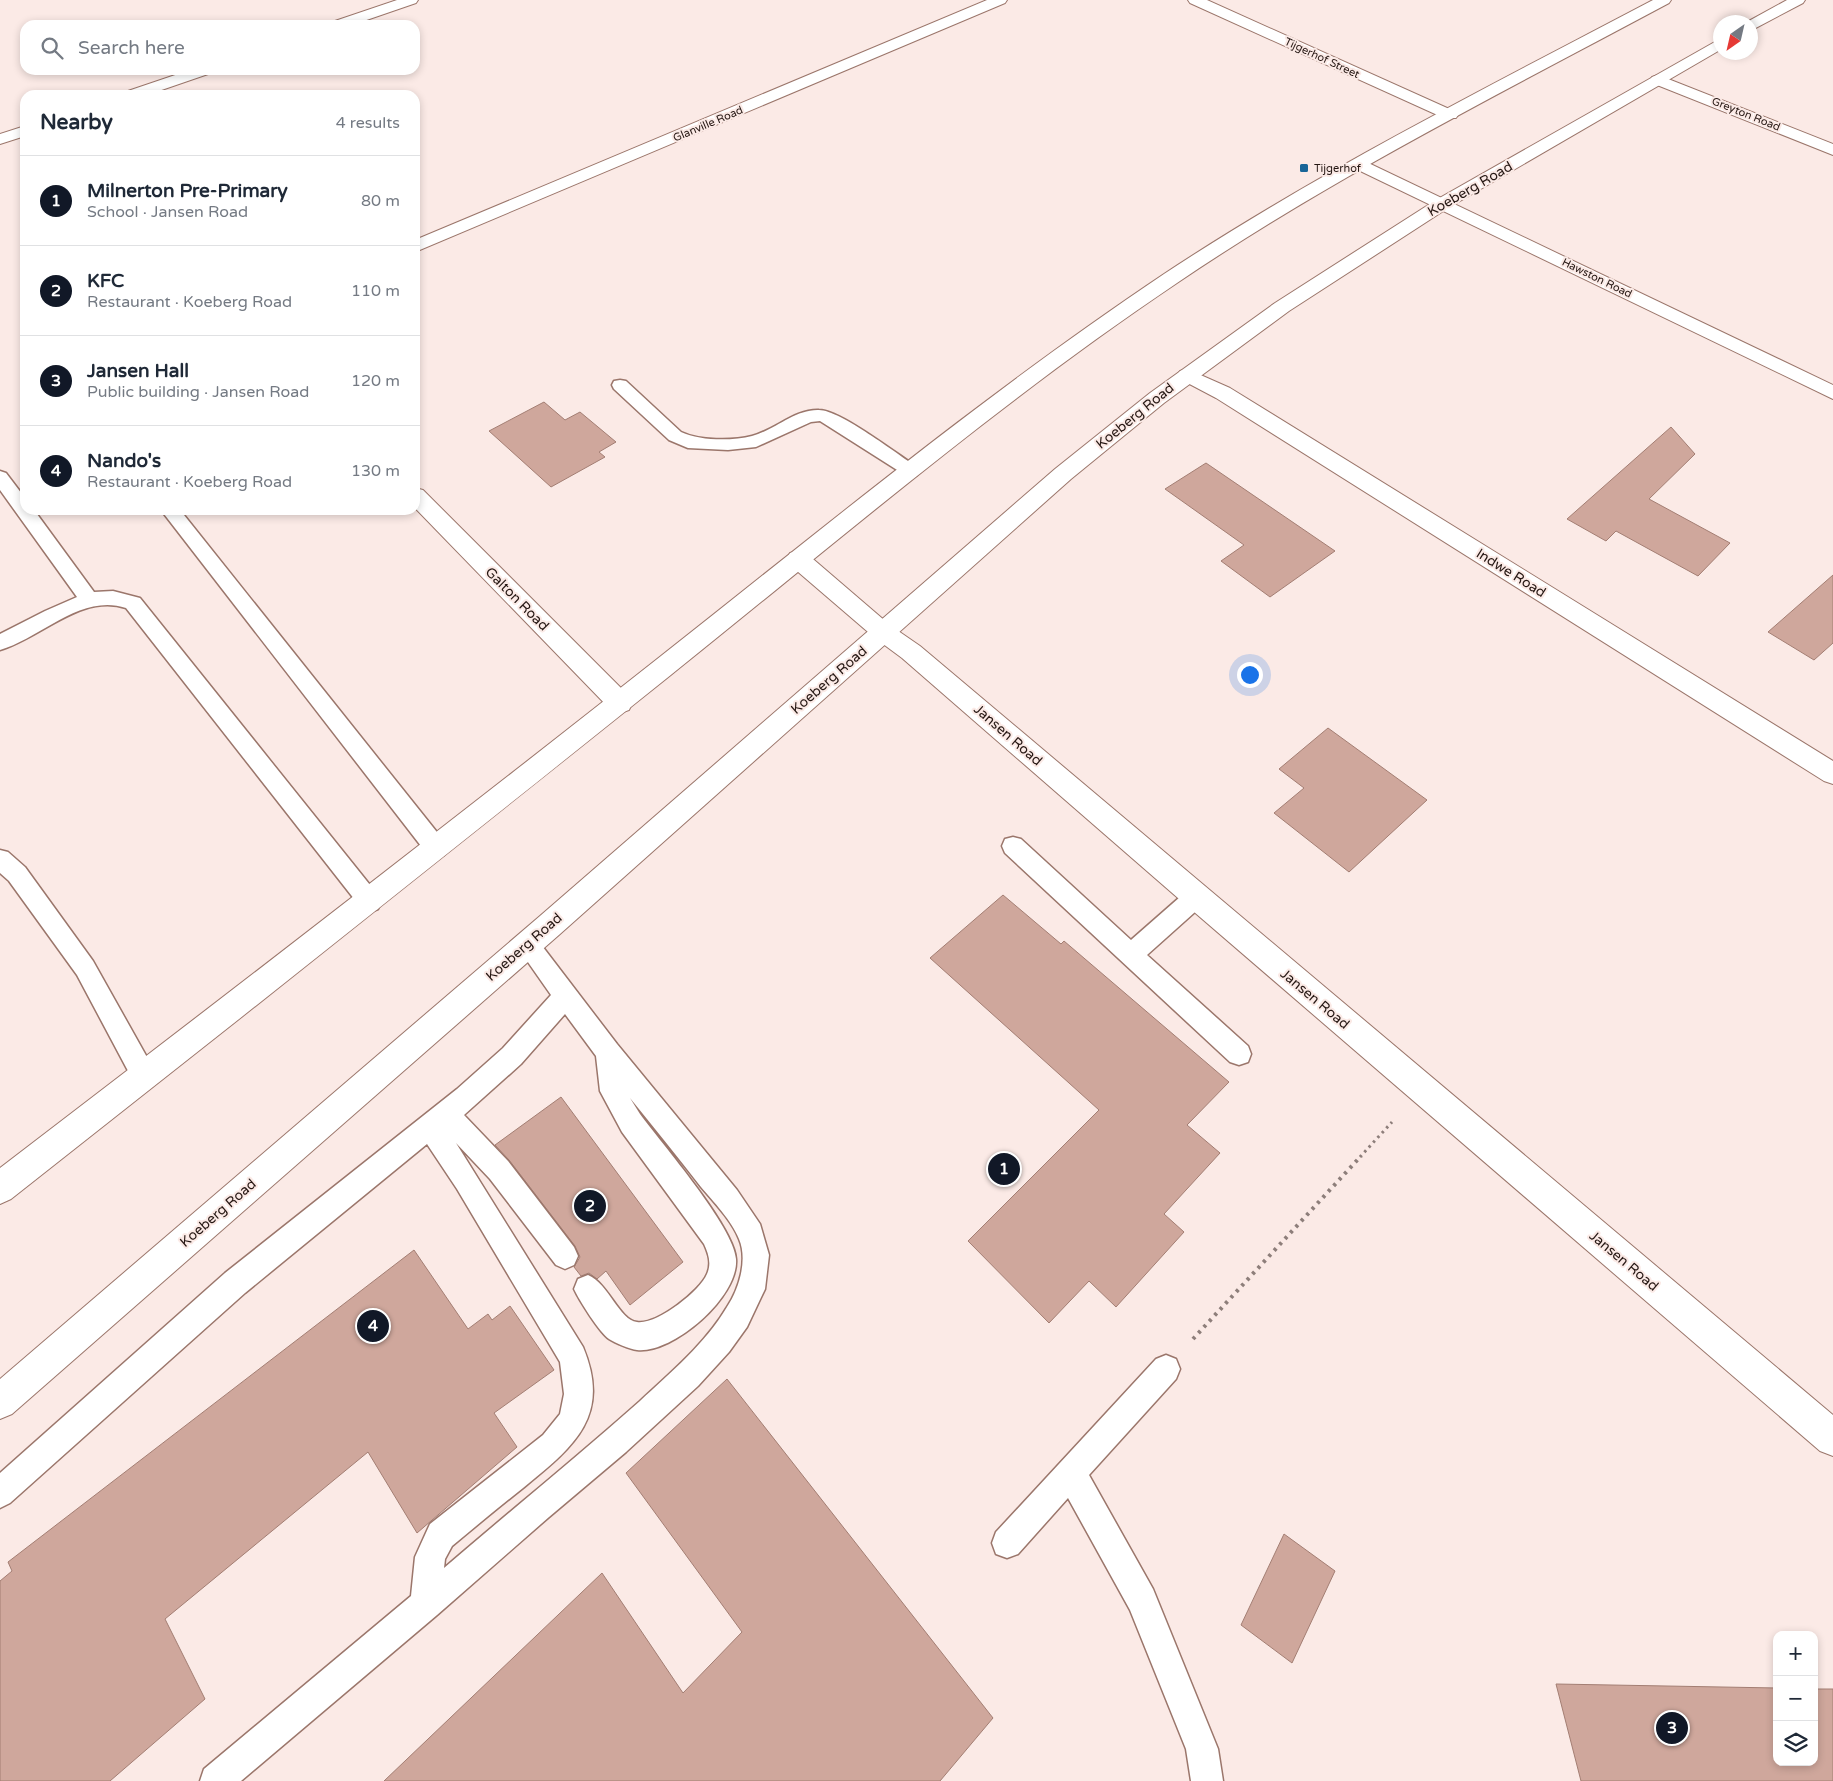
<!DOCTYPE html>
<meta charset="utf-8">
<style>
body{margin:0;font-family:"Varela Round",sans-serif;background:#f6f6f7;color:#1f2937}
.controls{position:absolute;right:15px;bottom:15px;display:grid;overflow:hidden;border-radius:10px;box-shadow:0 2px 8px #0003}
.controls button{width:45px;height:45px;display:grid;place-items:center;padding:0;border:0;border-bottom:1px solid #e0e1e3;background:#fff;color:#1f2937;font:25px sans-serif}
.compass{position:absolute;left:1713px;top:15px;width:45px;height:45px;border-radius:50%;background:#fff;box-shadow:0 2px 8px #0003;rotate:214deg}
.you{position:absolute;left:1249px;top:674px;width:18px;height:18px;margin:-12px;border:4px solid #fff;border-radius:50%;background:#1a73e8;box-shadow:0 0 0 8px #1a73e833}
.badge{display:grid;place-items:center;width:32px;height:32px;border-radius:50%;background:#111827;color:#fff;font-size:16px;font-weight:700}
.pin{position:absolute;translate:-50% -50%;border:2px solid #fff;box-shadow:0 1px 5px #0006}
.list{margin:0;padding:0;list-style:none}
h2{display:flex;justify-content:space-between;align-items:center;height:65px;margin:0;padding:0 20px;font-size:21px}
h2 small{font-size:16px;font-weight:400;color:#747a83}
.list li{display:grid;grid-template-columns:32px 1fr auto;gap:15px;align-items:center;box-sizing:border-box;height:90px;padding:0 20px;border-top:1px solid #e0e1e3}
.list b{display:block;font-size:19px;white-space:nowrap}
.list p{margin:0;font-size:16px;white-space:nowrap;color:#747a83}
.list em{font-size:16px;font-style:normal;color:#747a83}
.icon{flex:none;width:28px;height:28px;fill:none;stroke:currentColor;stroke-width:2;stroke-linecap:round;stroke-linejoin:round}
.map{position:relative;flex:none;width:1833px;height:1781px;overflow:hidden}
.search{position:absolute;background:#fff;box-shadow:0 2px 8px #0003;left:20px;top:20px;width:400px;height:55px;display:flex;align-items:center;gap:12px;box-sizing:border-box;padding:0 18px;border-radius:15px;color:#747a83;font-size:19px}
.panel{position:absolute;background:#fff;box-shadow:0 2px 8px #0003;left:20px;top:90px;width:400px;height:425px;border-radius:15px}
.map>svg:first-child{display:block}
.building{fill:#cfa79c;stroke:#a37e73}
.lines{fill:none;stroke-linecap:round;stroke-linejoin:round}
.service-casing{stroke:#9b766b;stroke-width:3}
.minor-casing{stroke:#9b766b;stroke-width:2}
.primary-casing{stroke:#9b766b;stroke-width:2}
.path-far1{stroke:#8d7e7a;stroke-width:3;stroke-dasharray:2.5 4;stroke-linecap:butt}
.path{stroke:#8d7e7a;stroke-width:4;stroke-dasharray:3 5;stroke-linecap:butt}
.service{fill:#fff;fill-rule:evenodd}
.minor{fill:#fff;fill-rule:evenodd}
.primary{fill:#fff;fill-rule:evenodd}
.poi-dot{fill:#186598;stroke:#fbeae6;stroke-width:2}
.labels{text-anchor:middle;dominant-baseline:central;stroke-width:4;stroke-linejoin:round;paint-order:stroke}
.far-street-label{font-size:11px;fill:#251713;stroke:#fbeae6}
.far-poi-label{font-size:11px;fill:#251713;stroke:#fbeae6;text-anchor:start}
.street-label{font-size:14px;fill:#251713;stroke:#fbeae6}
</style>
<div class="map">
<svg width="1833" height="1781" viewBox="0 0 1833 1781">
<rect width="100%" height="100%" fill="#fbeae6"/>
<path class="building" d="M544,402L565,420L580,412L616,442L599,452L605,457L551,487L489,431Z
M1671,427L1695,454L1649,499L1730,543L1698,576L1616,531L1606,541L1567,519Z
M1206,463L1335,551L1270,597L1221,561L1244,545L1165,489Z
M1833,575V643L1814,660L1768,632Z
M1328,728L1427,800L1349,872L1274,813L1304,788L1279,769Z
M1003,895L1061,944L1064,941L1229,1082L1187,1125L1220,1153L1164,1214L1184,1232L1116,1307L1089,1281L1049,1323L968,1241L1099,1110L930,958Z
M561,1097L683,1262L630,1305L606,1271L597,1279L589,1273L581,1276L574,1267L580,1257L575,1246L509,1160L495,1145Z
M414,1250L468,1329L488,1314L492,1320L510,1306L554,1370L494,1413L517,1447L417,1533L368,1452L165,1619L205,1699L110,1781H0V1581L12,1571L8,1562Z
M727,1379L993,1718L940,1781H384L602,1573L683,1693L742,1632L626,1473Z
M1284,1534L1335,1571L1292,1663L1241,1625Z
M1556,1684L1777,1688V1762H1814V1689H1833V1781H1581Z"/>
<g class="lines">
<g class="service-casing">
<path id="service" d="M620,380L626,381L681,432C700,441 732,441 752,436C775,430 795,409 819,410C840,410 897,454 917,467L920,471L917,475L911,477L905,475L820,421L811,422L756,447L728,450L688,448L669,440L614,389L612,385L614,381Z
M0,471L6,473L25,498V510H34L94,592L113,591L140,598L378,895L381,902L378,909L370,912L362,909L126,608C81,593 41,638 0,650V634L45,611L77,597L0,490Z
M161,510H180L444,841L447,848L444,855L436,857L428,855Z
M1013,837L1021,839L1131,940L1188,890L1196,887L1204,890L1207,897L1204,904L1147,955L1248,1046L1251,1054L1248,1062L1239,1065L1230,1062L1005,853L1002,846L1005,839Z
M0,850L8,852L25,867L93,961L153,1068L156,1076L153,1084L144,1088L135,1084L77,975L9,881L0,873Z
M528,935L536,938L617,1044L737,1190L760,1224L769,1255L765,1289L747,1327L729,1352L698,1386L626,1452L549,1517L437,1615L241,1781H200L204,1769L411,1596L415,1557L430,1524L543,1435L560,1414L564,1394L560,1362L457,1189L427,1144L245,1293L10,1503L0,1508V1473L225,1273L457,1089L503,1048L551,995L516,945L520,938ZM565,1014L596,1056L600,1091L622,1132L704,1244C708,1253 712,1263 707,1274C700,1291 657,1325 637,1322C619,1320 609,1284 588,1275L578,1279L574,1289C579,1300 600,1333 609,1339C615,1343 630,1349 637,1350C673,1354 739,1297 736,1259C734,1227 662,1144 640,1114L630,1098C654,1128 678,1157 701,1187C713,1201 732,1221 739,1239C748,1260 739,1289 727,1307C705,1344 671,1372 640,1401C576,1458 509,1512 444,1568L445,1559L452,1546C476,1526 499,1507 523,1488C573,1447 612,1417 583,1347L456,1143L490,1179L556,1265L565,1269L574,1265L578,1256L574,1247L508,1161L464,1115L521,1064Z
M1166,1355L1176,1359L1180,1369L1176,1379L1089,1475L1153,1589L1218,1749L1223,1781H1191L1186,1749L1130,1610L1068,1498L1018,1554L1007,1558L996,1554L992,1543L996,1532L1156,1359Z"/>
</g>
<g class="minor-casing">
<path id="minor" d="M397,0H418L416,3L352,25H329L332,22Z
M987,0H1007L1005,3L415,252V240Z
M1188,0H1207L1456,112L1458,115L1456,118H1444L1190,3Z
M190,70H213L211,73L147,95H123L125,92Z
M1658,75L1833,144V155L1652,83L1650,80L1652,77Z
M25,126V136L0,144V134Z
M1360,159L1833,385V399L1354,168L1351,164L1354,160Z
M1187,369L1230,388L1833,761V784L1824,781L1216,398L1180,379L1177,375L1180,371Z
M415,488L423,490L629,696L632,703L629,710L620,713L611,710L415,508Z
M798,551L806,553L891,626L920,646L1833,1415V1456L1820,1451L1186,905L902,658L875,638L790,565L787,559L790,553Z"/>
</g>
<g class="primary-casing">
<path id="primary" d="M1653,0H1671L1669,3C1503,92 1333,177 1177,283C1001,401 838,541 672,674C453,850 232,1025 11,1199L0,1204V1168C221,999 442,829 661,656C826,526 989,391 1164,274C1320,171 1488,87 1653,0Z
M1787,0H1805L1803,3L1750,31V22H1747Z
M1720,39V50L1448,208L1289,311L1164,403L1071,479L560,934L12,1414L0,1419V1379L540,916L1055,469L1150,393L1275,303L1436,200Z"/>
</g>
<path class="path-far1" d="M1360,1157L1392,1122"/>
<path class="path" d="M1193,1339L1361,1156"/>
<use href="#service" class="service"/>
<use href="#minor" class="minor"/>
<use href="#primary" class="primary"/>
</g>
<rect class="poi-dot" x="1299" y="163" width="10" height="10" rx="2.5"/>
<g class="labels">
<g class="far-street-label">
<text transform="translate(1322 58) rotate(25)">Tijgerhof Street</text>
<text transform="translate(1746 114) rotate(22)">Greyton Road</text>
<text transform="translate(708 124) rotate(-23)">Glanville Road</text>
<text transform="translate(1597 278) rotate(26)">Hawston Road</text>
</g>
<g class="far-poi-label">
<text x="1314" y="168">Tijgerhof</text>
</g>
<g class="street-label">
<text transform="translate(1470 189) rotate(-30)">Koeberg Road</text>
<text transform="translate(1135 416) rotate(-39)">Koeberg Road</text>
<text transform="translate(1511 573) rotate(32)">Indwe Road</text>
<text transform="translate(517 599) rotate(45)">Galton Road</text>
<text transform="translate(829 680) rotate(-41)">Koeberg Road</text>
<text transform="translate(1008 735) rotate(41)">Jansen Road</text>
<text transform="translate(524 947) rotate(-41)">Koeberg Road</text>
<text transform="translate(1315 999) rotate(40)">Jansen Road</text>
<text transform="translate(218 1213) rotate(-41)">Koeberg Road</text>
<text transform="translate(1624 1261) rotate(40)">Jansen Road</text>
</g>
</g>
</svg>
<div class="controls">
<button>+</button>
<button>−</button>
<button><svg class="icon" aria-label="layers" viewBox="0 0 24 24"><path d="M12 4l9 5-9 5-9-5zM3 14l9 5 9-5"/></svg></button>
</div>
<svg class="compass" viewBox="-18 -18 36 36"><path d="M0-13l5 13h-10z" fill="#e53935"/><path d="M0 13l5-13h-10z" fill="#747a83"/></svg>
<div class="you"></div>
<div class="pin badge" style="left:1004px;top:1169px">1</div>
<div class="pin badge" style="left:590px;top:1206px">2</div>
<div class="pin badge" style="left:1672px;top:1728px">3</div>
<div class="pin badge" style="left:373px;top:1326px">4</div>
<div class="search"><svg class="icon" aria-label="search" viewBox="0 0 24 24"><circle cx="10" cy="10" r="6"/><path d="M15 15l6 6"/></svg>Search here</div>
<section class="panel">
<h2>Nearby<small>4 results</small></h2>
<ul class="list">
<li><span class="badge">1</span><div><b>Milnerton Pre-Primary</b><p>School · Jansen Road</p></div><em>80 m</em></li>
<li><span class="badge">2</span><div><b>KFC</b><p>Restaurant · Koeberg Road</p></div><em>110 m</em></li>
<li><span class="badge">3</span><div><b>Jansen Hall</b><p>Public building · Jansen Road</p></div><em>120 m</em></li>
<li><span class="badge">4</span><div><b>Nando's</b><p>Restaurant · Koeberg Road</p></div><em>130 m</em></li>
</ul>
</section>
</div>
